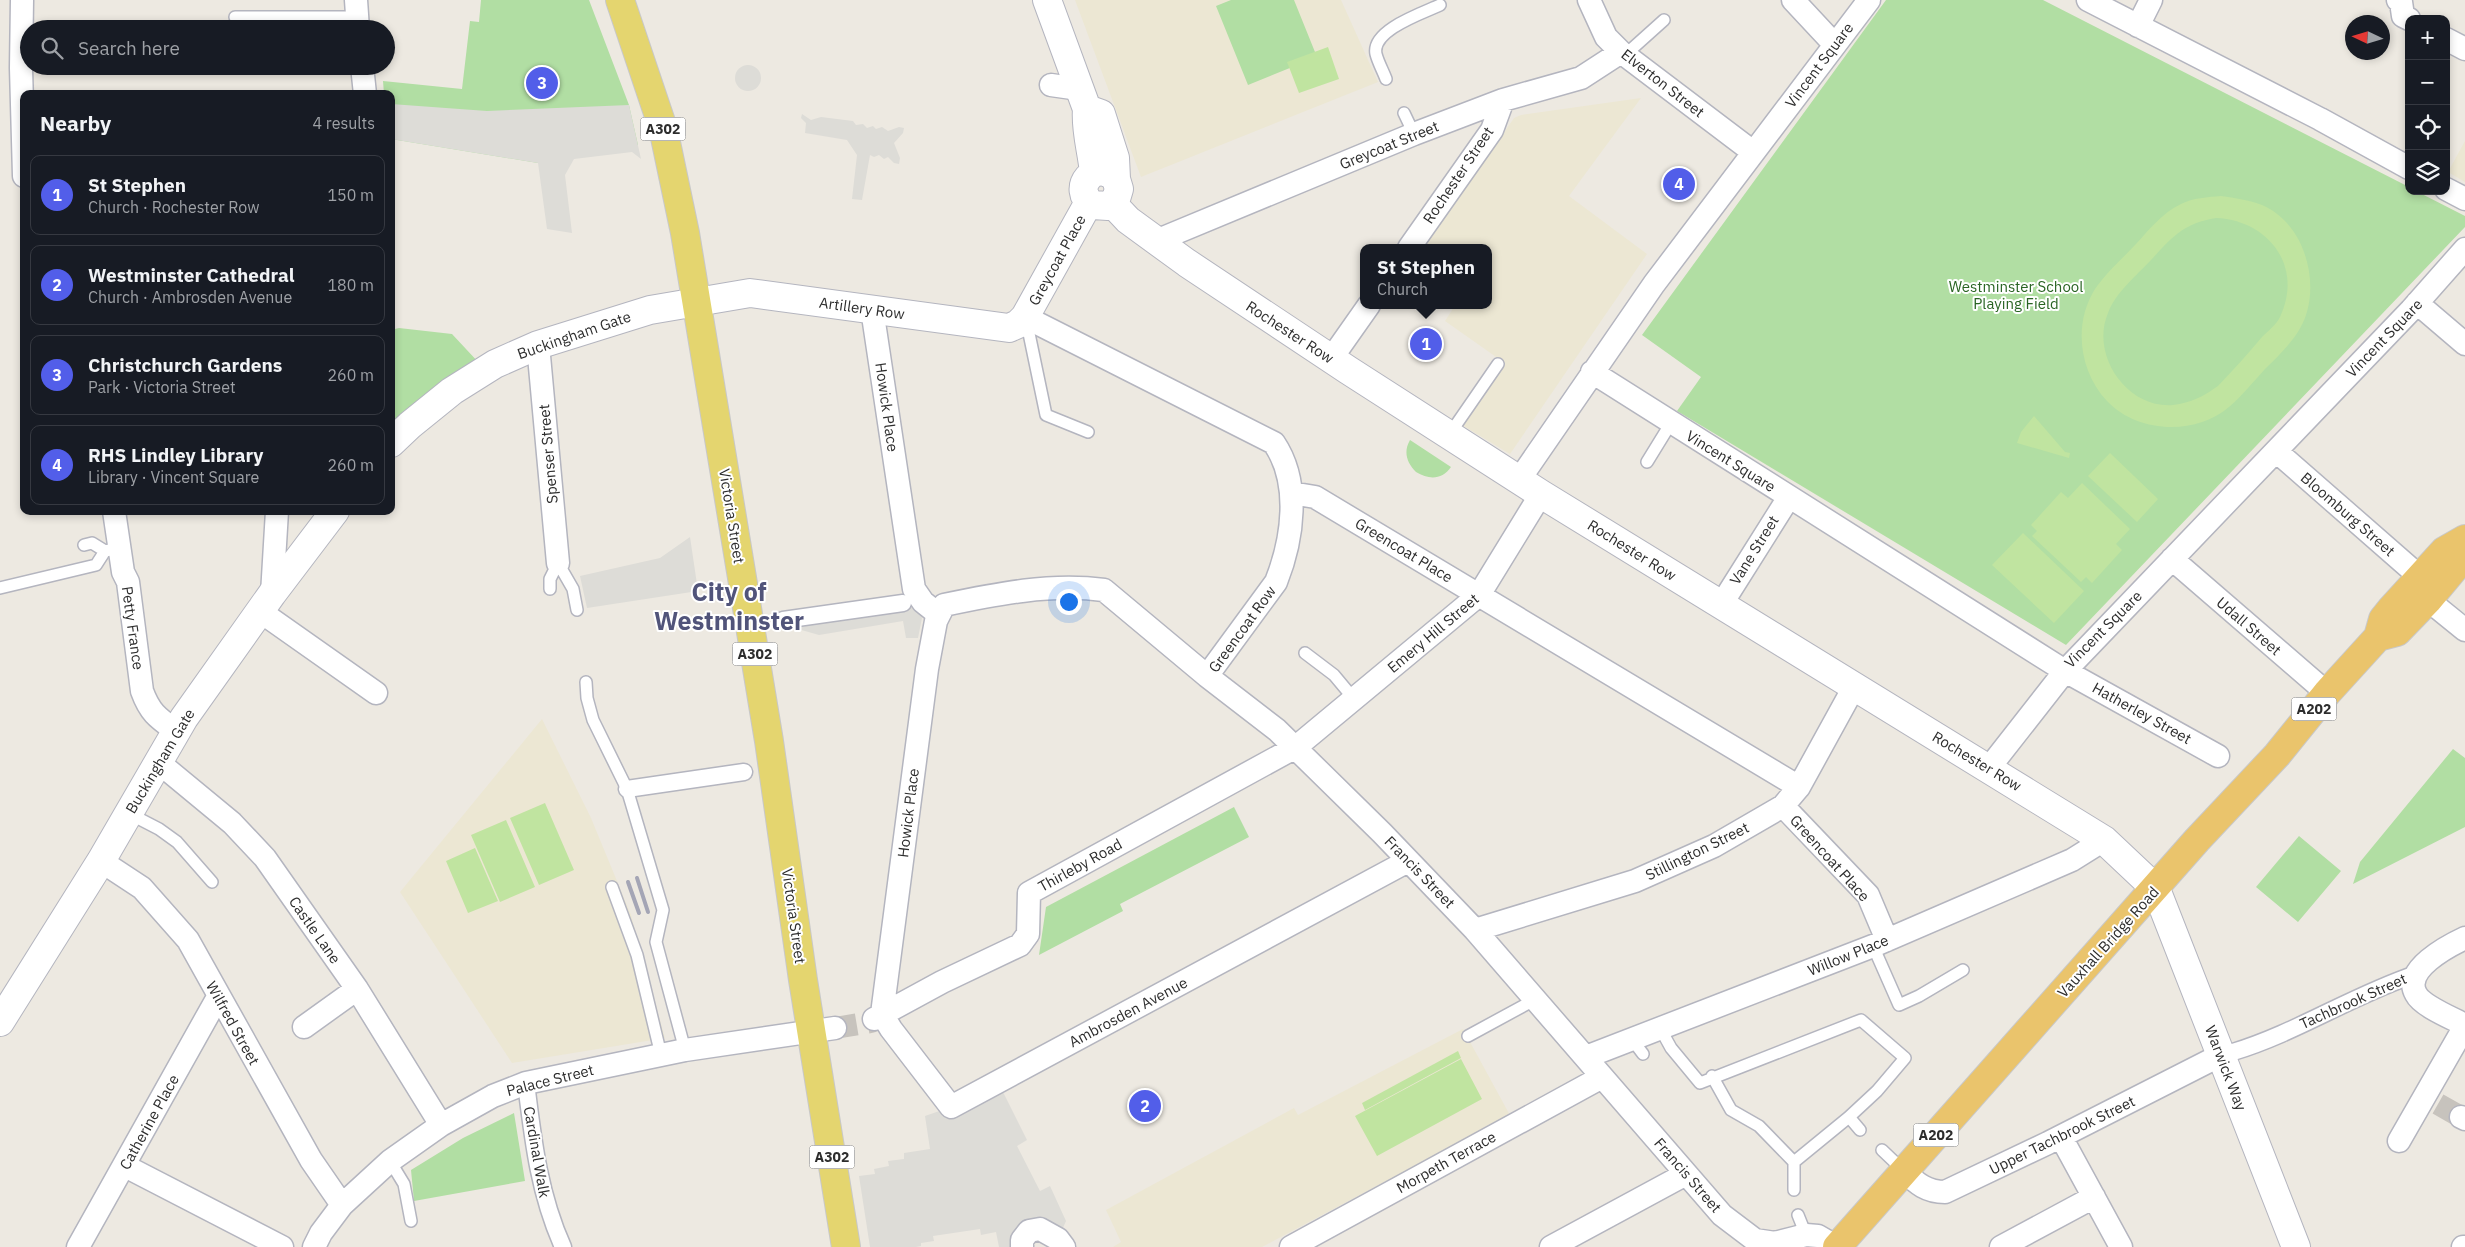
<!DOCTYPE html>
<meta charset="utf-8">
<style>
body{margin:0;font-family:"IBM Plex Sans",sans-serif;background:#242831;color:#f1f3f6}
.controls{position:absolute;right:15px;top:15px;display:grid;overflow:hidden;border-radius:10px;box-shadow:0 2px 8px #0003}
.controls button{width:45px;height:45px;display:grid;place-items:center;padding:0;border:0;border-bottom:1px solid #363941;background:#171b24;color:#f1f3f6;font:25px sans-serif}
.compass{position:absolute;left:2345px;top:15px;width:45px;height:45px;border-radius:50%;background:#171b24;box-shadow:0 2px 8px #0003;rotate:274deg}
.you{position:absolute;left:1068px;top:601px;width:18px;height:18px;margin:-12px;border:4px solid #fff;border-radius:50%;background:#1a73e8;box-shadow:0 0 0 8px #1a73e833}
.badge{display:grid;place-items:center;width:32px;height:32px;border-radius:50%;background:#525ee9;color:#fff;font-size:16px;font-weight:700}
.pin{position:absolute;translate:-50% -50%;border:2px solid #fff;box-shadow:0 1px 5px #0006}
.popup{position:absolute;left:1360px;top:244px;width:132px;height:65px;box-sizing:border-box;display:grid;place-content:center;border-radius:10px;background:#171b24;filter:drop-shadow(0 1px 4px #0005);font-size:16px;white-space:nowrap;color:#9ea1a6}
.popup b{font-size:19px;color:#f1f3f6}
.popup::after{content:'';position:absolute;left:50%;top:100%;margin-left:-10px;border:10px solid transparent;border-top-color:#171b24}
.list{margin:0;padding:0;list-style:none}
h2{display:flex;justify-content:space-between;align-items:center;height:65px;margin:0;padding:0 20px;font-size:21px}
h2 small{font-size:16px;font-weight:400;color:#9ea1a6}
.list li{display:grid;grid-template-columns:32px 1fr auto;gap:15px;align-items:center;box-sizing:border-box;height:80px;margin:0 10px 10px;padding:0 10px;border:1px solid #363941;border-radius:10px}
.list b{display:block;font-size:19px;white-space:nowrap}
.list p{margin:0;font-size:16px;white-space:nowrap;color:#9ea1a6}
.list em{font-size:16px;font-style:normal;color:#9ea1a6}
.icon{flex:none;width:28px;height:28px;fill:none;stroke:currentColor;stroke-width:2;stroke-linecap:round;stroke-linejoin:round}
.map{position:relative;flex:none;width:2465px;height:1247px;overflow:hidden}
.search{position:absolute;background:#171b24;box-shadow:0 2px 8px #0003;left:20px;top:20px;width:375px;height:55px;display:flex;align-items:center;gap:12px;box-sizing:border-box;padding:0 18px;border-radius:28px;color:#9ea1a6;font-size:19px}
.panel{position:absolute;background:#171b24;box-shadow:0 2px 8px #0003;left:20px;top:90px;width:375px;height:425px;border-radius:10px}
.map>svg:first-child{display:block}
.education{fill:#ece7d3}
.green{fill:#b1dea3}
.pitch{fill:#c0e4a0;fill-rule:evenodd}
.plaza{fill:#dddcd7}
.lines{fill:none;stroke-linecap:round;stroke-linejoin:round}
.minor-tunnel{stroke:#c7c3bd;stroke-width:22;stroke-dasharray:22 11;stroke-linecap:butt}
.service-casing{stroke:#b4b5bf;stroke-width:14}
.pedestrian-casing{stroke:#b4b5bf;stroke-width:19}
.minor-casing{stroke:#b4b5bf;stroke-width:25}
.tertiary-casing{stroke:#b4b5bf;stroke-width:30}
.secondary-casing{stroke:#b4b5bf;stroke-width:30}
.primary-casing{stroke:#c8c8c8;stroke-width:30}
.trunk-casing{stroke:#c8c8c8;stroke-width:30}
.service{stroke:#fff;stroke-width:11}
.pedestrian{stroke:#fff;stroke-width:16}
.minor{stroke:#fff;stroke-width:22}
.tertiary{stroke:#fff;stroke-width:28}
.secondary{stroke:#fff;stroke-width:28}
.primary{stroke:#e4d56f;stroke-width:28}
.trunk{stroke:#eac46c;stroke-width:28}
.rail{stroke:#a4a5b5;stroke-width:4}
.labels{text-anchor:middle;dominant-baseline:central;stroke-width:4;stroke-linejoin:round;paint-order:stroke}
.shield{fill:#fff;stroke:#6c6c6c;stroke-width:1}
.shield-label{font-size:14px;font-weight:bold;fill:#2d2d2d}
.street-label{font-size:15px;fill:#2d2d2d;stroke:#fff}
.park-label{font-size:15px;fill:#296423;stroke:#fff}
.town-label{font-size:25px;font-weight:bold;fill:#51547a;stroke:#fff}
</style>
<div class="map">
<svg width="2465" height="1247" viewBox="0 0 2465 1247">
<rect width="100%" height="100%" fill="#ede9e1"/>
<path class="education" d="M1075,0H1341L1378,82L1141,177Z
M1641,98L1569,196L1647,254L1510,454L1457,422L1499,359L1445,321L1454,307L1452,305H1488V248H1424L1514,118L1521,115Z
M2465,141V182L2448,172Z
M542,719L591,818L631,915L665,1038L512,1063L400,892Z
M1463,1029L1512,1119L1388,1185L1386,1181L1262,1247H1113L1121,1242L1106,1210L1294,1108L1298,1115Z"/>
<path class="green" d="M481,0H589L629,105L638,145L567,153L538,163L391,139V94H384L383,81L462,89L470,21L479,22Z
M1231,0H1294L1317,57L1248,85L1216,6Z
M1886,0H2043L2409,187V191H2416L2465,216V227L2066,645L1677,411L1701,377L1642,335Z
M399,328L452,334L480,364L391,433V330Z
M1410,440L1451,467C1442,480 1429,480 1416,472C1407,463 1403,452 1410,440Z
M2453,749L2465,758V827L2353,884L2360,862Z
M1234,807L1249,837L1120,904L1123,911L1039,955L1046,907Z
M2299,836L2341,871L2298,922L2256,887Z
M514,1113L525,1181L414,1201L411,1170L463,1138Z"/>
<path class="pitch" d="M1328,47L1339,79L1299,93L1287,62Z
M2221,196C2235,198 2249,200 2262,205C2302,222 2319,276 2306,315C2299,337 2280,354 2265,369C2253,382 2242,396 2229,407C2195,436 2137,433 2107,401C2079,371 2073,324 2095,289C2106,273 2122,259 2136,244C2149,230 2162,213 2181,204C2193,198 2208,197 2221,196ZM2216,218C2268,220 2304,266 2280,317C2276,325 2268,331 2262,337C2248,354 2233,370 2218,386C2204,396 2191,403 2173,405C2127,409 2090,355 2108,313C2116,292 2136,276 2151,260C2172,237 2184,223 2216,218Z
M2034,416L2065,452L2070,453L2069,458L2017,443L2021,432Z
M2110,453L2158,499L2137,522L2088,476Z
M2082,483L2130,529L2116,544L2122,550L2092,583L2086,577L2081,582L2032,536L2037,531L2031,525L2061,492L2068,498Z
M2023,533L2084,591L2054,623L1992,565Z
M545,803L574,870L539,885L510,818Z
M506,820L535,887L500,902L471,835Z
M475,848L498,901L468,913L446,861Z
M1458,1051L1461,1058L1365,1110L1362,1103Z
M1461,1059L1482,1099L1377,1156L1355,1116Z"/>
<path class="plaza" d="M735 78a13 13 0 1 1 26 0a13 13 0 1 1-26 0Z
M391,104L487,111L629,105L641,159L632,152L574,159L565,175L572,233L547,229L538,163L391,139Z
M802,114L811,120L821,117L853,121L856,125L863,124L867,128L873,126L876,129L882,127L888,131L899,127L904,128L903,133L894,143L900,158L899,164L894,163L888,157L884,159L879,155L874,157L870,155L862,200L852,199L857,155L847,140L805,133L806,123L801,118Z
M690,537L698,591L587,608L580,576L660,558Z
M909,597L920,612L922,618L918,638H906L903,621L819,635L791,627L788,613Z
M998,1082L1027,1140L1017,1146L1040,1191L1050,1186L1066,1221L1058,1239L1040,1229L1022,1247H999L996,1232L981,1235L980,1229L933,1236L934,1241L921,1243V1246L916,1247H870L859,1176L875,1174L874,1169L889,1166L888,1161L904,1159V1153L930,1149L925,1116L951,1107Z"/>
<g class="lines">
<path class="minor-tunnel" d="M835,1028L871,1022L874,1019
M2438,1104L2461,1117"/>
<g class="service-casing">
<path id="service" d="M235,17H357
M1625,55L1664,20
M1386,79C1383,71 1378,62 1376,54C1371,30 1423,13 1440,5
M1404,113L1414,134
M1026,319L1046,415L1088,432
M1449,435L1498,364
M1647,462L1671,423
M84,545L92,543L105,551
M0,588L96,565L105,551L120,548
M550,589V579L558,563L573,589L577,610
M1305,653L1334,675L1354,699
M586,682L587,698L593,720L627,789L663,910L656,942L685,1050
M128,813L159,829L177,842L212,882
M612,887L637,955L661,1055
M1873,946L1899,1005L1919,996L1963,970
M1660,1028L1671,1048L1700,1083L1861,1020L1905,1058L1877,1091L1849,1117
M1468,1036L1536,999
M1631,1038L1643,1054
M1712,1076L1731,1110L1759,1126L1794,1162L1849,1117L1860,1130
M1882,1150L1904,1171
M390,1161L404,1184L411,1221
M1794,1190V1162
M1798,1215L1806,1235"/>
</g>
<g class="pedestrian-casing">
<path id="pedestrian" d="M783,620L903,603
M627,789L744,772
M2233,1052C2296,1033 2353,995 2416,974
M526,1083C533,1140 539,1194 563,1247"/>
</g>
<g class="minor-casing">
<path id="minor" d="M22,0L21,68L24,176
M356,0L358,29
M1589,0L1606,37L1621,52L1753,152
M1793,0L1835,45
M2088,0L2320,119L2409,168
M2398,0L2401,2L2403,16L2409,19
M2138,26L2151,0
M2446,39L2465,49
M362,66L365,94
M1051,85L1079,89
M2446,189L2465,199
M1156,241L1414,134L1503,100L1581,78L1621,52
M1409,248L1492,130L1503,100
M2417,303L2465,344
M872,309L914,589L923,602L938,614
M1025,317L1274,443C1301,483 1293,539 1276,582L1207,676
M538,345L558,563
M1331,359L1369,305
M1592,372L2065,671L2218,756
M2276,451L2420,577
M1519,480L1654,284L1869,0
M1291,493L1315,497L1799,787
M114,511L123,572L128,582L142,691C150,713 158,718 176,731
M2172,559L2327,693
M272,594L277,511
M2428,600L2465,630
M1721,605L1789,497
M261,612L376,693
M157,761L232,823L265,858L357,989L441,1125
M1989,768L2065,671L2411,310L2465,249
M1783,806L1868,895L1887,940
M101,861L142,888L188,940L311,1160L342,1205
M1408,861L951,1107L891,1029L882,1014L927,669L936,621L944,605C997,594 1050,583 1104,590L1207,676L1277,730L1382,833L1475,930L1722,1215L1755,1240L1775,1243L1806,1235L1818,1236L1837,1247
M1475,930L1635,881L1714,846L1783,806L1799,787L1854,687
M2465,938C2448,946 2402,970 2416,994C2422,1006 2452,1018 2465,1025
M874,1019L942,982L1020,945L1028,934L1029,893L1296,747L1479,595L1541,494
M304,1027L357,989
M1586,1057L1873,946L2072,860L2104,840
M2461,1117L2465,1119
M2061,1137L2121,1247
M2399,1141L2465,1026
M125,1166L282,1247
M1904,1171C1917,1184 1927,1192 1945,1192L2048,1143L2221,1055
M78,1247L218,997
M314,1247L321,1233L342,1205L390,1161L441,1125L493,1096L526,1083L685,1050L835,1028
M1022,1247V1240L1029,1231L1040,1229L1058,1239L1064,1247
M1291,1247L1602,1077
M1551,1247L1686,1174
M2001,1247L2094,1197
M2463,1247H2465"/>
</g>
<g class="tertiary-casing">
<path id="tertiary" d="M2156,889L2296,1247"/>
</g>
<g class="secondary-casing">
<path id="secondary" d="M1047,0L1087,109C1085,130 1092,151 1094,173
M1087,109L1101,114L1115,158L1116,179L1119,189L1116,199L1108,206L1093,205C1069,189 1096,157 1116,179
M1112,203L1128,220L1187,263L1348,370L1541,494L2104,840L2156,889
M391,443L410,425L452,391L495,364L538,345L650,310L750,293L1009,328L1018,324L1025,317L1089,202
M0,1022L101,861L184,718L272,594L335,511"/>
</g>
<g class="primary-casing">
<path id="primary" d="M620,0L663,128L685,233L769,741L803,980L846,1247"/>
</g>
<g class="trunk-casing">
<path id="trunk" d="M2378,637L2397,632L2428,600L2458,564L2462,543
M1837,1247L2197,840L2277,755L2327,693L2378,637L2383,619L2391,609L2444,551L2465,539"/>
</g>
<use href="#service" class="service"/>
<use href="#pedestrian" class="pedestrian"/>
<use href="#minor" class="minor"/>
<use href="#tertiary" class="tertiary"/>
<use href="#secondary" class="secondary"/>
<use href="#primary" class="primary"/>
<use href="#trunk" class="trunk"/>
<path class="rail" d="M637,878L648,912
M628,882L639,913"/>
</g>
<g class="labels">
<g class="shield">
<rect x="640.5" y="117.5" width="45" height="23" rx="4"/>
<rect x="732.5" y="642.5" width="45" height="23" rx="4"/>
<rect x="2291.5" y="697.5" width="45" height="23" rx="4"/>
<rect x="1913.5" y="1123.5" width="45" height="23" rx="4"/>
<rect x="809.5" y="1145.5" width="45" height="23" rx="4"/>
</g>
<g class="shield-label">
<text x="663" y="129">A302</text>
<text x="755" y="654">A302</text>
<text x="2314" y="709">A202</text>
<text x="1936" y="1135">A202</text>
<text x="832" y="1157">A302</text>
</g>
<g class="street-label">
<text transform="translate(1819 65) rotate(-53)">Vincent Square</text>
<text transform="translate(1663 83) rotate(38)">Elverton Street</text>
<text transform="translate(1389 145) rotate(-22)">Greycoat Street</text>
<text transform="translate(1458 175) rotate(-56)">Rochester Street</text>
<text transform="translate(1057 260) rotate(-61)">Greycoat Place</text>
<text transform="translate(862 308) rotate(8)">Artillery Row</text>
<text transform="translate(1290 332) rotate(33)">Rochester Row</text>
<text transform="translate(574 335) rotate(-19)">Buckingham Gate</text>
<text transform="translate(2384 338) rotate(-46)">Vincent Square</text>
<text transform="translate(887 407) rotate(82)">Howick Place</text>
<text transform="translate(548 454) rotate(-95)">Spenser Street</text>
<text transform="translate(1731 461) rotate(32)">Vincent Square</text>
<text transform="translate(2348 514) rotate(41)">Bloomburg Street</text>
<text transform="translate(732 516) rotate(81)">Victoria Street</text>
<text transform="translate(1404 550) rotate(31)">Greencoat Place</text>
<text transform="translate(1632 550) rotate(32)">Rochester Row</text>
<text transform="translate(1754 550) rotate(-58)">Vane Street</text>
<text transform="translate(2249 626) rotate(41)">Udall Street</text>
<text transform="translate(133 628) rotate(82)">Petty France</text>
<text transform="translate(1242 629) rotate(-54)">Greencoat Row</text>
<text transform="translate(2103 629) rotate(-45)">Vincent Square</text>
<text transform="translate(1433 633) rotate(-40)">Emery Hill Street</text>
<text transform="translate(2142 713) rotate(29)">Hatherley Street</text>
<text transform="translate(160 761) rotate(-59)">Buckingham Gate</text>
<text transform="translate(1977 761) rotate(31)">Rochester Row</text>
<text transform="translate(908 813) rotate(-83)">Howick Place</text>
<text transform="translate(1697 851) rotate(-26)">Stillington Street</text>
<text transform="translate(1830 858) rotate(48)">Greencoat Place</text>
<text transform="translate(1080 865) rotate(-29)">Thirleby Road</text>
<text transform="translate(1420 872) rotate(46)">Francis Street</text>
<text transform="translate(794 916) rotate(82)">Victoria Street</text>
<text transform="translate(315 930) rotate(55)">Castle Lane</text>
<text transform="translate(2108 942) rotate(-48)">Vauxhall Bridge Road</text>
<text transform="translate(1848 955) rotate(-22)">Willow Place</text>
<text transform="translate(2353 1001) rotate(-24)">Tachbrook Street</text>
<text transform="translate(1128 1012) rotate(-28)">Ambrosden Avenue</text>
<text transform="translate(233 1023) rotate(61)">Wilfred Street</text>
<text transform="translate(2226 1068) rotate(69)">Warwick Way</text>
<text transform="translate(550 1080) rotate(-14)">Palace Street</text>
<text transform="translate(149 1122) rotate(-61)">Catherine Place</text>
<text transform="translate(2062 1135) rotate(-26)">Upper Tachbrook Street</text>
<text transform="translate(537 1152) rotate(80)">Cardinal Walk</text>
<text transform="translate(1446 1162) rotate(-29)">Morpeth Terrace</text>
<text transform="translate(1688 1175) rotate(49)">Francis Street</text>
</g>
<g class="park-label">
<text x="2016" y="286">Westminster School<tspan x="2016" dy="17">Playing Field</tspan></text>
</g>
<g class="town-label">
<text x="729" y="591">City of<tspan x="729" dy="29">Westminster</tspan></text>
</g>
</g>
</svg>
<div class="controls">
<button>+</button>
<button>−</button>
<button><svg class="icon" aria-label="locate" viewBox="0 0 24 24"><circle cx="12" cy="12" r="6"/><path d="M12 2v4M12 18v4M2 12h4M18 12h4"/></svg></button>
<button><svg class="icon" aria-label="layers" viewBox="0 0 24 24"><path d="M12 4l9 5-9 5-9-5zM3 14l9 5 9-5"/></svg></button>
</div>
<svg class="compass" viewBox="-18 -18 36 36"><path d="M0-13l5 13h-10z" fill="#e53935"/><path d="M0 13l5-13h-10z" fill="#9ea1a6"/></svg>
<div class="you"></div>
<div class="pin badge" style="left:1426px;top:344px">1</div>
<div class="popup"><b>St Stephen</b>Church</div>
<div class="pin badge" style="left:1145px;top:1106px">2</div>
<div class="pin badge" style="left:542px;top:83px">3</div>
<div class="pin badge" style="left:1679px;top:184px">4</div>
<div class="search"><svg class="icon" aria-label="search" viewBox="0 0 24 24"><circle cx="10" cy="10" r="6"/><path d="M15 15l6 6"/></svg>Search here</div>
<section class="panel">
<h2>Nearby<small>4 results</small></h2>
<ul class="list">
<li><span class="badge">1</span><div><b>St Stephen</b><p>Church · Rochester Row</p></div><em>150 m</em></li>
<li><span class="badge">2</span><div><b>Westminster Cathedral</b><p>Church · Ambrosden Avenue</p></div><em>180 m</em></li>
<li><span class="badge">3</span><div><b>Christchurch Gardens</b><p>Park · Victoria Street</p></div><em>260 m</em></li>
<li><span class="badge">4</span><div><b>RHS Lindley Library</b><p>Library · Vincent Square</p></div><em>260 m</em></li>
</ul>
</section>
</div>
